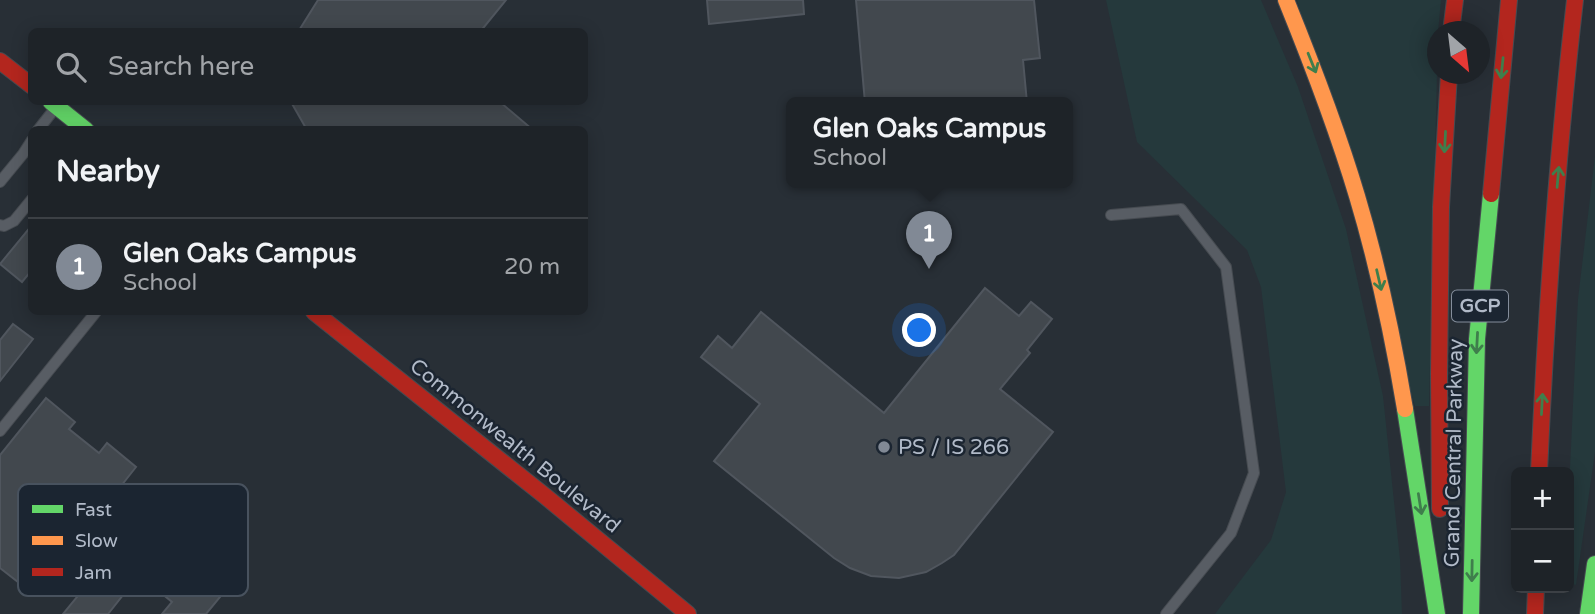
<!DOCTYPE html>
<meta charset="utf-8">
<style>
body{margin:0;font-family:"Varela Round",sans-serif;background:#2b2f34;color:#f1f3f6}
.controls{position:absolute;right:21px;bottom:21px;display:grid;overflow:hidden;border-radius:10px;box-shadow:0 4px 18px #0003}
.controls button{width:63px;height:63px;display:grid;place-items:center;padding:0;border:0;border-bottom:2px solid #3c4045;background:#1e2328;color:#f1f3f6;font:35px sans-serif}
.compass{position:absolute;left:1427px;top:21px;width:63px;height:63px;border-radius:50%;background:#1e2328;box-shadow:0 4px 18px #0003;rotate:152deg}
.you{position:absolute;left:920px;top:331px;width:24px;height:24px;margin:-18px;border:5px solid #fff;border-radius:50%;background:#1a73e8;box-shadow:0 0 0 10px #1a73e833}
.badge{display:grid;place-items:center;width:46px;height:46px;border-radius:50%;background:#818995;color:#fff;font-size:23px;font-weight:700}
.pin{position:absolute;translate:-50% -58px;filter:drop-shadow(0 2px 4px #0008)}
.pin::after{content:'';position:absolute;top:37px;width:24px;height:21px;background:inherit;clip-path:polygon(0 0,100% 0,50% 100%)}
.popup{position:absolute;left:786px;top:97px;width:287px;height:91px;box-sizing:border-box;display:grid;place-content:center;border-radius:10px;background:#1e2328;filter:drop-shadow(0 2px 5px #0005);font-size:23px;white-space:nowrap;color:#a1a4a8}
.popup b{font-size:26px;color:#f1f3f6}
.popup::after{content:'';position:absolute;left:50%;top:100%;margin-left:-14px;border:14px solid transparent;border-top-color:#1e2328}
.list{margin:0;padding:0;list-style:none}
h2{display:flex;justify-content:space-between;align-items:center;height:91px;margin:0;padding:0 28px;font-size:30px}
h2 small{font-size:23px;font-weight:400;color:#a1a4a8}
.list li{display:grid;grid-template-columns:46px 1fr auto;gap:21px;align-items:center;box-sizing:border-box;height:98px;padding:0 28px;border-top:2px solid #3c4045}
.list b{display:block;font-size:26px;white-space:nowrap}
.list p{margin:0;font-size:23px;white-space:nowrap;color:#a1a4a8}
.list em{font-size:23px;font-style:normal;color:#a1a4a8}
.icon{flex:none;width:38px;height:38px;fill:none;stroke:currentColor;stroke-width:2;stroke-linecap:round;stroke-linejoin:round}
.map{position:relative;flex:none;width:1595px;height:614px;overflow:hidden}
.search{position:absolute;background:#1e2328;box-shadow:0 4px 18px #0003;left:28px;top:28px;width:560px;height:77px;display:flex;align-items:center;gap:18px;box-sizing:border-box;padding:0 24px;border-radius:10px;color:#a1a4a8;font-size:26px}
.panel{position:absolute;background:#1e2328;box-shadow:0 4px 18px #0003;left:28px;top:126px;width:560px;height:189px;border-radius:10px}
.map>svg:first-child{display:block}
.green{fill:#25393c}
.building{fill:#42484e;stroke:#50565e;stroke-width:2}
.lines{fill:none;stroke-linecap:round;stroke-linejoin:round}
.lane-casing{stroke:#464b51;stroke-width:12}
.fast-casing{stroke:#464b51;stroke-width:18}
.slow-casing{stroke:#464b51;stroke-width:18}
.jam-casing{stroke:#464b51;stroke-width:18}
.lane{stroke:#585d64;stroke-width:10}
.fast{stroke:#63d668;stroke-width:16}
.slow{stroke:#ff974d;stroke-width:16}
.jam{stroke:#b3261e;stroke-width:16}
.oneway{stroke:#3f7e4c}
.poi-dot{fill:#818995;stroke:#1b2531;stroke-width:2.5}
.labels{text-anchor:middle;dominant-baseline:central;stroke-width:5;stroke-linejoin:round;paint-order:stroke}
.shield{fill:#1b2531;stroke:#848d9b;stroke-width:2}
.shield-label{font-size:19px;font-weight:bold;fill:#b1bac8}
.street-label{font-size:21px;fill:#b1bac8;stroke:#1b2531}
.poi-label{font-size:21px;fill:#b1bac8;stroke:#1b2531;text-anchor:start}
.key{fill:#1b2531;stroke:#48525e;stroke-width:2}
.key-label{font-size:19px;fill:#b1bac8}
</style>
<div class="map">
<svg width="1595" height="614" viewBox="0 0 1595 614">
<rect width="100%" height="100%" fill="#282f36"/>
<path class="green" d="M1106,0H1261L1298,87L1346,229L1383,396L1400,559L1402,614H1215L1271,540L1286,492L1261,287L1247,250L1137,142Z
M1297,0H1441L1438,32L1429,406H1415Z
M1595,156V452L1576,585L1569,583V489L1578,299Z"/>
<path class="building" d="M318,0H506L480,32H298Z
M707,0H803L804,14L709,24Z
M856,0H1034L1040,58L1023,60L1027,103H865Z
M291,102H500L533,130H307Z
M32,225V270L22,282L0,264Z
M985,288L1019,316L1031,302L1052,319L1027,350L1030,353L1000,389L1053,432L954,555L942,563L926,572L899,578L871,576L850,568L834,558L714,461L760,404L701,357L718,336L732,348L761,312L884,413Z
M13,324L33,339L0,381V340Z
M46,398L75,422L69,429L99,453L107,443L136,467L110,500L164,543L169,536L204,564L199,570L225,591L206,614H162L172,602L139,575L108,614H63L100,569L65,541L27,589L0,568V455Z"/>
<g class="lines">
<g class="lane-casing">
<path id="lane" d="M38,130L56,107
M0,182L23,154L32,140
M1111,215L1181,209L1226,267L1254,473L1231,533L1166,614
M0,225L4,226L14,221L32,199
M0,431L96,312"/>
</g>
<g class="fast-casing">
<path id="fast" d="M51,102L86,130
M1405,409L1437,614
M1471,614L1477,339L1491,194
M1588,614L1595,564"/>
</g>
<g class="slow-casing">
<path id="slow" d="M1286,0C1312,64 1337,129 1357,196C1378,266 1393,337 1405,409"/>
</g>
<g class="jam-casing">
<path id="jam" d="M1451,32L1455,0
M0,61L32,86
M1491,194L1509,0
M314,312L545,496L688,614
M1539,472C1546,314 1557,157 1575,0
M1440,509L1439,374L1441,207L1449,74
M1535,614L1536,588"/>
</g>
<use href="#lane" class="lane"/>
<use href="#fast" class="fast"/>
<use href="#slow" class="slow"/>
<use href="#jam" class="jam"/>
</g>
<defs><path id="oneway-shaft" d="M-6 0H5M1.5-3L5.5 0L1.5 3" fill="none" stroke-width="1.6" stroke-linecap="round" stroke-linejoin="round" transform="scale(1.75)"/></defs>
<g class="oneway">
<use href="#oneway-shaft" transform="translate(1312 63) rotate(68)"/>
<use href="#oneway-shaft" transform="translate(1502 68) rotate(96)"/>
<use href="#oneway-shaft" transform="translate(1445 142) rotate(93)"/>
<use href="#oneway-shaft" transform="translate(1558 177) rotate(-85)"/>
<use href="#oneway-shaft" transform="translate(1379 280) rotate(77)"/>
<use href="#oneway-shaft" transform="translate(1477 343) rotate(93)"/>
<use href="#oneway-shaft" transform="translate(1542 404) rotate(-87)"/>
<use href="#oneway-shaft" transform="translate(1420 504) rotate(81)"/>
<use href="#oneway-shaft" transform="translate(1472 571) rotate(91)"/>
</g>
<circle class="poi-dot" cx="884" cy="447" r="7"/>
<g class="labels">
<rect class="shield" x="1452" y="290.5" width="56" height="31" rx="5"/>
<g class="shield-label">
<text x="1480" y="306">GCP</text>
</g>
<g class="street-label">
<text transform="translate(515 446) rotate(39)">Commonwealth Boulevard</text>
<text transform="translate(1454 453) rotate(-89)">Grand Central Parkway</text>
</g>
<g class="poi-label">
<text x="898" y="447">PS / IS 266</text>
</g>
</g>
<rect x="18" y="484" width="230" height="112" rx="10" class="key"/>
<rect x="32" y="505" width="31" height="8" fill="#63d668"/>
<rect x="32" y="536" width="31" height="9" fill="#ff974d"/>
<rect x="32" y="568" width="31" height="8" fill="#b3261e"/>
<g class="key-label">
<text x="75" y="516">Fast</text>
<text x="75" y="547">Slow</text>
<text x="75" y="579">Jam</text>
</g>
</svg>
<div class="controls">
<button>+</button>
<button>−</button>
</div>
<svg class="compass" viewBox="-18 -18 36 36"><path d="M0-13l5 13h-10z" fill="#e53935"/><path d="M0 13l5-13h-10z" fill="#a1a4a8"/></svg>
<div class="you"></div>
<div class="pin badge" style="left:929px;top:269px">1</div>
<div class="popup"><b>Glen Oaks Campus</b>School</div>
<div class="search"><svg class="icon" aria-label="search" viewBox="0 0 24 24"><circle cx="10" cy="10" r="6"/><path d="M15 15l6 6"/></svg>Search here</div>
<section class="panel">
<h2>Nearby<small></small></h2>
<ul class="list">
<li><span class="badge">1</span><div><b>Glen Oaks Campus</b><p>School</p></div><em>20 m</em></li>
</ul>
</section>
</div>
